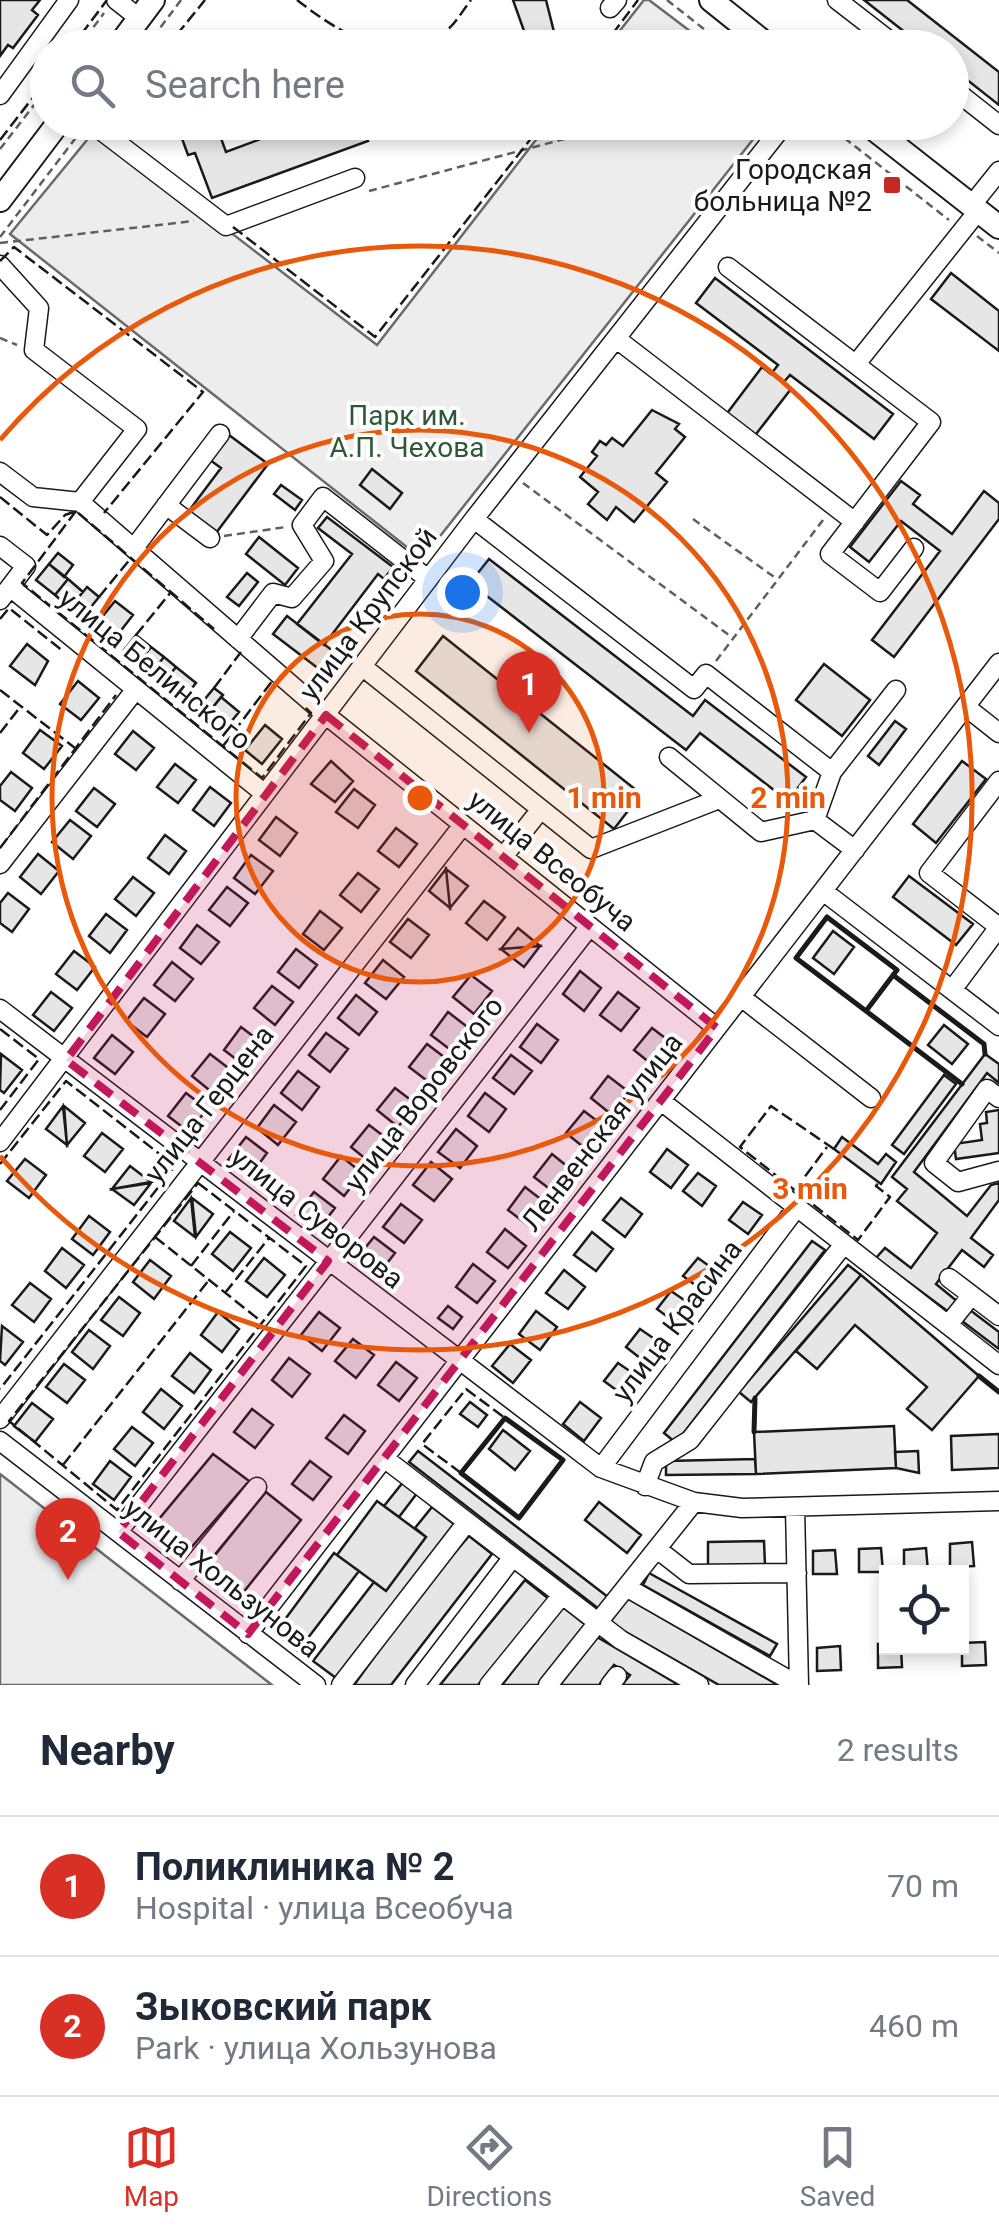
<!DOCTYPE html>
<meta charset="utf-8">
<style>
body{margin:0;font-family:Roboto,sans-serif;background:#f2f2f3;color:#1f2937}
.controls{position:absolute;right:30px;bottom:30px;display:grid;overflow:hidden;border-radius:0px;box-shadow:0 5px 15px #0003}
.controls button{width:90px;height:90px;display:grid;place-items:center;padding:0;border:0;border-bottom:2px solid #e0e1e3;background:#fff;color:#1f2937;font:50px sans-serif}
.you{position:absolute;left:462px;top:592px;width:35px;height:35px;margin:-25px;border:8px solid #fff;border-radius:50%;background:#1a73e8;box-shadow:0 0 0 15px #1a73e833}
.badge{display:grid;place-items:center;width:65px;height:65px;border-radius:50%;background:#d93025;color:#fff;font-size:32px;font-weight:700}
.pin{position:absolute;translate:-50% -82px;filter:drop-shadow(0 2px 5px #0008)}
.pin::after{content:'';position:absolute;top:52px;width:35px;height:30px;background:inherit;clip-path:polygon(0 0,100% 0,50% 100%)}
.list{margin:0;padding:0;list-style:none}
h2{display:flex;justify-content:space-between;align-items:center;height:130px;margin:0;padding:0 40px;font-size:42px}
h2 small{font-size:32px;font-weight:400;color:#747a83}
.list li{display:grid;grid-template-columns:65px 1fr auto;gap:30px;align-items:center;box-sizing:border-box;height:140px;padding:0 40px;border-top:2px solid #e0e1e3}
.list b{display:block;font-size:38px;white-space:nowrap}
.list p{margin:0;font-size:32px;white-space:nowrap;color:#747a83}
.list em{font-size:32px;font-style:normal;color:#747a83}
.icon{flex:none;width:55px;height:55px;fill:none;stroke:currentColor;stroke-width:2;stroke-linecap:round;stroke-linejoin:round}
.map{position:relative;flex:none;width:999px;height:1685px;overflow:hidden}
.search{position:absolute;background:#fff;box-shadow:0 5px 15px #0003;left:30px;right:30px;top:30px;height:110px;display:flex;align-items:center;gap:25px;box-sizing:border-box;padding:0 35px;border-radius:55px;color:#747a83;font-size:38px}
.sheet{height:410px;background:#fff}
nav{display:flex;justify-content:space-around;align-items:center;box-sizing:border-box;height:140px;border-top:2px solid #e0e1e3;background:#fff;font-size:28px;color:#747a83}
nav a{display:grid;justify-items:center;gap:5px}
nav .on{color:#d93025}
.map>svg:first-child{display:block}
.built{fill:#ededed;stroke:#6a6a6a;stroke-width:2.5}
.building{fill:#e6e6e6;stroke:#1a1a1a;stroke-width:2.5}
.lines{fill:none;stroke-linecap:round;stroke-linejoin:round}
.minor-casing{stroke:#1a1a1a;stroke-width:21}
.major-casing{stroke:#1a1a1a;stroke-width:26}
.path{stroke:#5f5f5f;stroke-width:2.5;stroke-dasharray:8 5;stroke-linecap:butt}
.minor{stroke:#fff;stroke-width:18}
.major{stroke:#fff;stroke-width:22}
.fence{stroke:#1a1a1a;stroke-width:2.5;stroke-dasharray:12 5;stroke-linecap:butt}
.wall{stroke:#1a1a1a;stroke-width:5}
.marked{fill:#c2185b;fill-opacity:0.2;stroke:#c2185b;stroke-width:8;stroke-dasharray:20 12;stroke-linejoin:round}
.ring{fill:none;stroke:#e8590c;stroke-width:5}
.poi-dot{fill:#c62828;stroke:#fff;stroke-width:4}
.labels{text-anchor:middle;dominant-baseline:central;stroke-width:8;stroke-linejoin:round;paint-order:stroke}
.poi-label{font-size:28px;fill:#1a1a1a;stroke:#fff;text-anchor:end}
.park-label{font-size:28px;fill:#2b5a34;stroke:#fff}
.street-label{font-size:28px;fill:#1a1a1a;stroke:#fff}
.centre{fill:#e8590c;stroke:#fff;stroke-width:5}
.ring-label{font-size:30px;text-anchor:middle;font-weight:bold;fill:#e8590c;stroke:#fff;stroke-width:8;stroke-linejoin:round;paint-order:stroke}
</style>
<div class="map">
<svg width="999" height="1685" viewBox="0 0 999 1685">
<rect width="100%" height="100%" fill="#fff"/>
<path class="built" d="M644,0H649L711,47H607Z
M549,123H766L422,559L10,234L96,129L377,345Z
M0,1474L272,1685H0Z"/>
<path class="building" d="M0,0H40L32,10L38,15L13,48L8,45L0,56Z
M513,0H546L558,48H512L528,42Z
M864,0H907L999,72V105L952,68V48H925Z
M176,122H215L226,152L306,122H362L368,141L212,198L195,153L188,155Z
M951,273L999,311V351L931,299Z
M715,278L893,414L874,439L790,375L783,383L791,389L753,438L725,416L762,367L771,374L778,365L696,303Z
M652,410L679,424L675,429L685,437L656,473L667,482L634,522L616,507L607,520L588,504L598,492L580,477L597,456L592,452L600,441L606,445L612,438L623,446Z
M229,435L268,464L216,533L188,512L221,468L210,460Z
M372,469L402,493L390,509L360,485Z
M901,481L920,495L913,504L952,534L984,491L999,503V519L894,657L872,640L940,551L901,521L869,562L850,547Z
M281,485L302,500L295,510L274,494Z
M327,517L393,567L384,579L378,574L324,645L297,624L352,554L318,528Z
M259,537L298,568L285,585L246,554Z
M58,553L73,565L64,577L49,564Z
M489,559L693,716L705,700L806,777L788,801L700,733L686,750L470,583Z
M49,564L68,579L55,595L36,580Z
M247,573L258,582L239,606L227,597Z
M68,579L83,592L70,608L55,595Z
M87,587L99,597L82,618L70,608Z
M115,601L133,615L112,642L94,627Z
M287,616L333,651L319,669L273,634Z
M136,635L151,647L139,662L124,650Z
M443,636L641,794L614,829L416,671Z
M27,644L48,661L35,685L10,666Z
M151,647L164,657L152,672L139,662Z
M164,657L176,667L164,682L152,672Z
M824,664L870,700L842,736L796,700Z
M176,667L196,683L184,698L164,682Z
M78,681L99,698L81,720L60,704Z
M214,688L223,695L204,718L195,711Z
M221,697L239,712L222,733L204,718Z
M895,721L906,729L879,765L868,756Z
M265,725L282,739L262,764L245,750Z
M40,730L62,746L44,769L23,753Z
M133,731L154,748L136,770L115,754Z
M331,761L353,781L335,802L311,784Z
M962,761L986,779L936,843L913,824Z
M175,764L196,780L178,803L157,787Z
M11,772L32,788L15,811L0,800V786Z
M210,787L231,803L214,826L193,810Z
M94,788L115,804L97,827L76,811Z
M354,789L375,805L358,828L336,812Z
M276,817L297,833L280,856L259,840Z
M70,820L91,836L73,859L52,842Z
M396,828L417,844L399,867L378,851Z
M165,835L186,851L169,874L148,858Z
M38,854L59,871L41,894L20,877Z
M251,855L273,871L255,894L234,878Z
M446,869L450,908L429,891Z
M446,869L468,886L450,908Z
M358,873L379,889L361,912L340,895Z
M909,876L973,924L956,945L893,897Z
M133,877L154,893L136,916L115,899Z
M227,887L248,903L230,926L209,910Z
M8,893L29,909L12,932L0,923V903Z
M484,901L505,917L487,940L466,923Z
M320,911L342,928L324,950L303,934Z
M106,914L127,930L110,953L89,936Z
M408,919L429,935L411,958L390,942Z
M197,925L219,942L201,964L180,948Z
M518,928L540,946L501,949Z
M833,931L854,947L834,974L813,958Z
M540,946L524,967L501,949Z
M296,949L317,965L299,988L278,972Z
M74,951L95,967L77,990L56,974Z
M383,960L404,977L386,999L365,983Z
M172,962L193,979L175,1001L154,985Z
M580,971L601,988L584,1011L563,994Z
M471,975L492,991L474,1014L453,997Z
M272,986L293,1002L275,1025L254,1008Z
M51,992L72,1008L54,1031L33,1015Z
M618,992L639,1008L621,1031L600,1015Z
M356,995L377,1012L359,1035L338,1018Z
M144,998L165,1014L147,1037L126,1021Z
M448,1012L470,1029L452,1051L431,1035Z
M537,1024L558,1040L541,1063L520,1047Z
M944,1025L968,1044L952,1064L928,1045Z
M241,1027L262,1043L245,1066L224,1050Z
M652,1028L673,1044L655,1067L634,1050Z
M326,1033L348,1049L330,1072L309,1055Z
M112,1035L133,1052L115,1074L94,1058Z
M427,1044L448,1060L430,1083L409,1067Z
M1,1054L22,1070L4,1093L0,1090Z
M210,1054L231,1070L213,1093L192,1076Z
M985,1054L999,1064V1083L987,1073L914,1172L967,1216L991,1185L999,1183V1200L971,1238L993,1255L984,1267L962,1250L936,1284L958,1302L950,1313L876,1258L885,1248L911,1268L937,1233L897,1201L907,1189L892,1177Z
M511,1055L532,1071L514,1094L493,1078Z
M298,1071L319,1087L302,1110L281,1093Z
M944,1075L956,1084L904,1154L892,1145Z
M608,1076L629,1092L612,1115L591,1098Z
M395,1088L416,1104L398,1127L377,1110Z
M186,1093L207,1109L189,1132L168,1116Z
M485,1093L506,1109L489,1132L468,1116Z
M274,1105L296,1122L278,1145L257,1128Z
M63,1106L67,1145L46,1129Z
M64,1106L85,1123L67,1145Z
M999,1110V1153L956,1159L954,1144L982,1140L980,1124L987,1123L986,1112Z
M584,1111L605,1127L587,1150L566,1133Z
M369,1125L390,1141L372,1164L351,1147Z
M456,1129L477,1146L460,1168L438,1152Z
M102,1133L123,1149L105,1172L84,1156Z
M246,1137L267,1153L250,1176L228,1160Z
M842,1137L878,1164L886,1154L896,1162L881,1184L834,1149Z
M667,1149L688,1165L671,1188L650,1172Z
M552,1154L573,1171L555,1193L534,1177Z
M341,1156L362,1173L344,1196L323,1179Z
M25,1159L46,1175L29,1198L7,1181Z
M431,1162L452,1179L434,1201L413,1185Z
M130,1166L151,1182L112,1189Z
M698,1173L716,1186L702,1206L683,1191Z
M151,1183L134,1205L112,1189Z
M525,1187L547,1204L529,1226L508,1210Z
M314,1192L335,1208L317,1231L296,1215Z
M191,1198L195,1237L174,1221Z
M192,1198L213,1214L196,1237Z
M621,1198L642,1214L625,1237L603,1220Z
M743,1202L762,1215L748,1234L729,1220Z
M401,1204L422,1220L404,1243L383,1227Z
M89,1216L110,1232L93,1255L72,1239Z
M505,1229L526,1246L508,1268L487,1252Z
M230,1232L251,1248L233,1271L212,1254Z
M592,1232L613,1249L596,1271L574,1255Z
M374,1237L395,1253L377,1276L356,1259Z
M812,1241L825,1250L676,1443L664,1433Z
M62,1248L84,1265L66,1288L45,1271Z
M264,1258L285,1275L267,1297L246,1281Z
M698,1258L716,1271L702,1290L683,1276Z
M150,1260L171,1276L154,1299L133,1282Z
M473,1264L495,1281L477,1303L456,1287Z
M848,1265L861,1275L751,1402L739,1392Z
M564,1270L585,1287L568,1309L546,1293Z
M861,1275L979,1376L932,1430L907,1409L927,1387L855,1325L817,1369L796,1351Z
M30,1283L51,1299L34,1322L12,1305Z
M671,1291L690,1304L676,1323L657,1309Z
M119,1297L140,1313L123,1336L101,1320Z
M448,1306L462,1317L453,1329L438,1318Z
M970,1310L999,1332V1349L962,1321Z
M536,1311L557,1327L540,1350L519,1334Z
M218,1312L239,1329L222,1352L201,1335Z
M319,1312L340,1328L322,1351L301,1335Z
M2,1326L23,1342L5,1365L0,1361Z
M640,1329L659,1342L645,1362L626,1347Z
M89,1330L110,1346L93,1369L72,1352Z
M353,1339L374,1355L356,1378L335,1361Z
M510,1344L531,1360L513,1383L492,1366Z
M190,1353L211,1370L194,1393L172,1376Z
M289,1358L310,1374L292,1397L272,1380Z
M396,1362L417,1378L399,1401L378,1385Z
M618,1363L637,1376L623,1395L604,1381Z
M64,1364L85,1380L67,1403L46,1387Z
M161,1389L182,1406L164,1429L143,1412Z
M470,1402L487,1415L478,1427L460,1414Z
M580,1402L601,1418L584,1441L563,1424Z
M32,1403L53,1419L35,1442L14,1426Z
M252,1409L273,1425L255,1448L234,1432Z
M344,1415L365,1431L348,1454L326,1438Z
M894,1426L896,1468L756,1474L754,1432Z
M132,1427L153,1443L135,1466L114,1449Z
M503,1430L530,1451L515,1470L489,1449Z
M999,1434V1468L952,1470L951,1436Z
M418,1451L608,1597L599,1609L409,1462Z
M918,1451L919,1473L896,1468L895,1452Z
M213,1454L249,1481L183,1557L149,1531Z
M755,1459L756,1474L666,1475V1461Z
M110,1461L131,1477L114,1500L93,1484Z
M310,1461L331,1477L313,1500L292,1484Z
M404,1481L418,1492L399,1517L384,1506Z
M266,1492L301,1520L242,1594L207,1565Z
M377,1501L426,1537L386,1591L337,1555Z
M599,1502L641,1535L627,1553L585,1520Z
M432,1507L454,1524L336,1678L313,1661L374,1582L386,1591L426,1537L415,1528Z
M469,1536L492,1554L391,1685H354L422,1591Z
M764,1541L765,1565L708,1566V1542Z
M972,1542L974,1566L950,1567V1544Z
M881,1548L883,1572H859V1549Z
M926,1548L928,1572H904V1550Z
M835,1550L837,1574H813V1551Z
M334,1553L359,1571L298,1651L275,1633Z
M649,1573L777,1644L770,1656L643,1585Z
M525,1580L549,1599L478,1685H440Z
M625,1597L778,1685H719L610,1623Z
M563,1607L587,1626L541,1685H502Z
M597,1637L679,1685H622L630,1675L614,1665L599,1685H560Z
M985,1642L986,1665L962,1666V1643Z
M878,1644L901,1648L902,1667L878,1668Z
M840,1646L841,1670L817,1671V1648Z"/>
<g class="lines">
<g class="minor-casing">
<path id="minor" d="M116,0L139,18
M837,0L899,48
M610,8L617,0
M952,88L999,125
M0,95L69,0
M90,122L226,226L355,178
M971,206L999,171
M0,265L39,308L34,350L137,429L80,502
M728,267L931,422L830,554L880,592L914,548
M618,340L855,522
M856,364L978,211
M0,472L33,497L80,502
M80,502L326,715L717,1028
M166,505L210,538
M474,519L694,689L706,674L832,772L815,820
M0,546L26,566L0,600
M134,548L220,434
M10,587L265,794
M238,639L273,593L292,598L324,561L302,525L323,497L428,579
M363,667L591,849L719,799
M966,707L999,733
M669,757L761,832L815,820L855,850
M832,772L896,690
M999,781L929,873L999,927
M503,857L541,809
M0,864L136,689
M823,891L999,1026
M952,990L999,927
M741,997L871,1098
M0,1009L601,1468L694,1502L742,1508L999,1501
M999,1098L987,1089L934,1163L958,1182L999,1171
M661,1101L999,1365
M0,1142L474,519L786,122
M949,1278L999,1316
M948,1325L971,1296
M0,1419L463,825
M0,1441L316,1685
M384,1458L621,1640L699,1685
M601,1468L797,1207
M645,1486L654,1462L690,1440L844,1244
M795,1508L799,1685
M118,1532L590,926
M657,1549L689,1574L797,1573
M180,1581L257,1487
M626,1587L798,1685
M248,1634L999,663
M341,1685L467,1522
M415,1685L513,1557
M489,1685L562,1595
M548,1685L694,1502
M610,1685L617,1676"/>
</g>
<g class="major-casing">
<path id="major" d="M711,0L771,48
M117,48L153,0
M865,122L999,227
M0,200L59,122"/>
</g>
<path class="path" d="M667,0L728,48
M78,48L104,13
M145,48L181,0
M824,122L949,220
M0,149L48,87
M369,191L628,122
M977,236L999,253
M0,237L78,135
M0,243L194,221
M0,338L17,345
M523,483L733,638
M693,519L777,579
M224,536L286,527
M716,661L823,520"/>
<use href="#minor" class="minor"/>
<use href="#major" class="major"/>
<path class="fence" d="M297,0C336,30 398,73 446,31C456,23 463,10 471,0
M71,48L107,0
M166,48L205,0
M602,48L638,0
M0,140L48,78
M233,227L375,337L544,122
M0,261L14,247L203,392L104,513
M0,497L47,535L65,515L76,511L214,629
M76,511L22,583L262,778L311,713L305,707
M99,597L131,558
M0,619L9,608L64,652
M136,635L171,592
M214,688L241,652
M0,690L75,748
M0,733L21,706
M223,746L273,680
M0,848L116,695
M0,1029L39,1059L0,1110
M834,1149L771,1106L740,1147L858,1240L890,1197L876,1186L879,1182
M0,1164L66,1081L175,1166L0,1389
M198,1183L306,1266L117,1510L9,1421Z
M795,1190L827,1147
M155,1237L262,1322
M191,1266L234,1211
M225,1293L269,1238
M63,1465L209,1280
M461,1473L422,1444L466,1389L505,1418"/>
<path class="wall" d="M827,917L897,970L866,1011L796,958Z
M893,975L984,1044L985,1054
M866,1011L962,1084
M979,1376L999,1392
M505,1418L563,1460L519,1518L461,1473Z
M754,1432L755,1398"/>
</g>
<path class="marked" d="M326,715L717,1028L248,1634L118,1532L328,1261L66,1060Z"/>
<circle cx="420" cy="798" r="184" fill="#e8590c" fill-opacity=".12"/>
<g class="ring">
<circle cx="420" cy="798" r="184"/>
<circle cx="420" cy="798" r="368"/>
<path d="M0 440A552 552 0 1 1 0 1156"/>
</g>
<rect class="poi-dot" x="882" y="175" width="20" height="20" rx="5"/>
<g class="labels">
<g class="poi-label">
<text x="872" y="169">Городская<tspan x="872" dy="32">больница №2</tspan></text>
</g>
<g class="park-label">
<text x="407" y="415">Парк им.<tspan x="407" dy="32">А.П. Чехова</tspan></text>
</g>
<g class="street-label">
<text transform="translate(368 614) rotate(-53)">улица Крупской</text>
<text transform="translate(155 669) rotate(39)">улица Белинского</text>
<text transform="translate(552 861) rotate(39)">улица Всеобуча</text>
<text transform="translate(424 1094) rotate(-52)">улица Воровского</text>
<text transform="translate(209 1104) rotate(-52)">улица Герцена</text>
<text transform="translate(602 1132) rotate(-52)">Ленвенская улица</text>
<text transform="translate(317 1218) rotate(38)">улица Суворова</text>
<text transform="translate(677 1321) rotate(-53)">улица Красина</text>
<text transform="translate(222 1578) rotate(38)">улица Хользунова</text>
</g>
</g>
<circle cx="420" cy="798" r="15" class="centre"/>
<g class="ring-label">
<text x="604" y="808">1 min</text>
<text x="788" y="808">2 min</text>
<text x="810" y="1199">3 min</text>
</g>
</svg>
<div class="controls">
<button><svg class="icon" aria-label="locate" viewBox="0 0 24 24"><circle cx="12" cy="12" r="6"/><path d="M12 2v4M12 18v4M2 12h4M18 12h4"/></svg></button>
</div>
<div class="you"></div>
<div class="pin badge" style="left:529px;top:733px">1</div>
<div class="pin badge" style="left:68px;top:1580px">2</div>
<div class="search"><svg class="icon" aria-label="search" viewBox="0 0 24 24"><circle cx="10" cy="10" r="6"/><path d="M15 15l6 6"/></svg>Search here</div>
</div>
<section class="sheet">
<h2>Nearby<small>2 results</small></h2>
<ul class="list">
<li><span class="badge">1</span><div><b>Поликлиника № 2</b><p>Hospital · улица Всеобуча</p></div><em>70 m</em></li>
<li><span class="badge">2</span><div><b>Зыковский парк</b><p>Park · улица Хользунова</p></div><em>460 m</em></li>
</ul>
</section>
<nav>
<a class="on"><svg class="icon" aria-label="map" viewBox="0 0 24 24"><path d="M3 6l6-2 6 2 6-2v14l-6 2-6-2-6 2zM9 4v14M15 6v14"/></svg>Map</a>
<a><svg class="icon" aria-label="directions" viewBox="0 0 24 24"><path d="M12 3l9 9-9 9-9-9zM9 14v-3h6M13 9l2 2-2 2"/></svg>Directions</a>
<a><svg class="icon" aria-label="saved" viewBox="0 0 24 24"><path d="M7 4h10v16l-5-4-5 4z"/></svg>Saved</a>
</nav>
